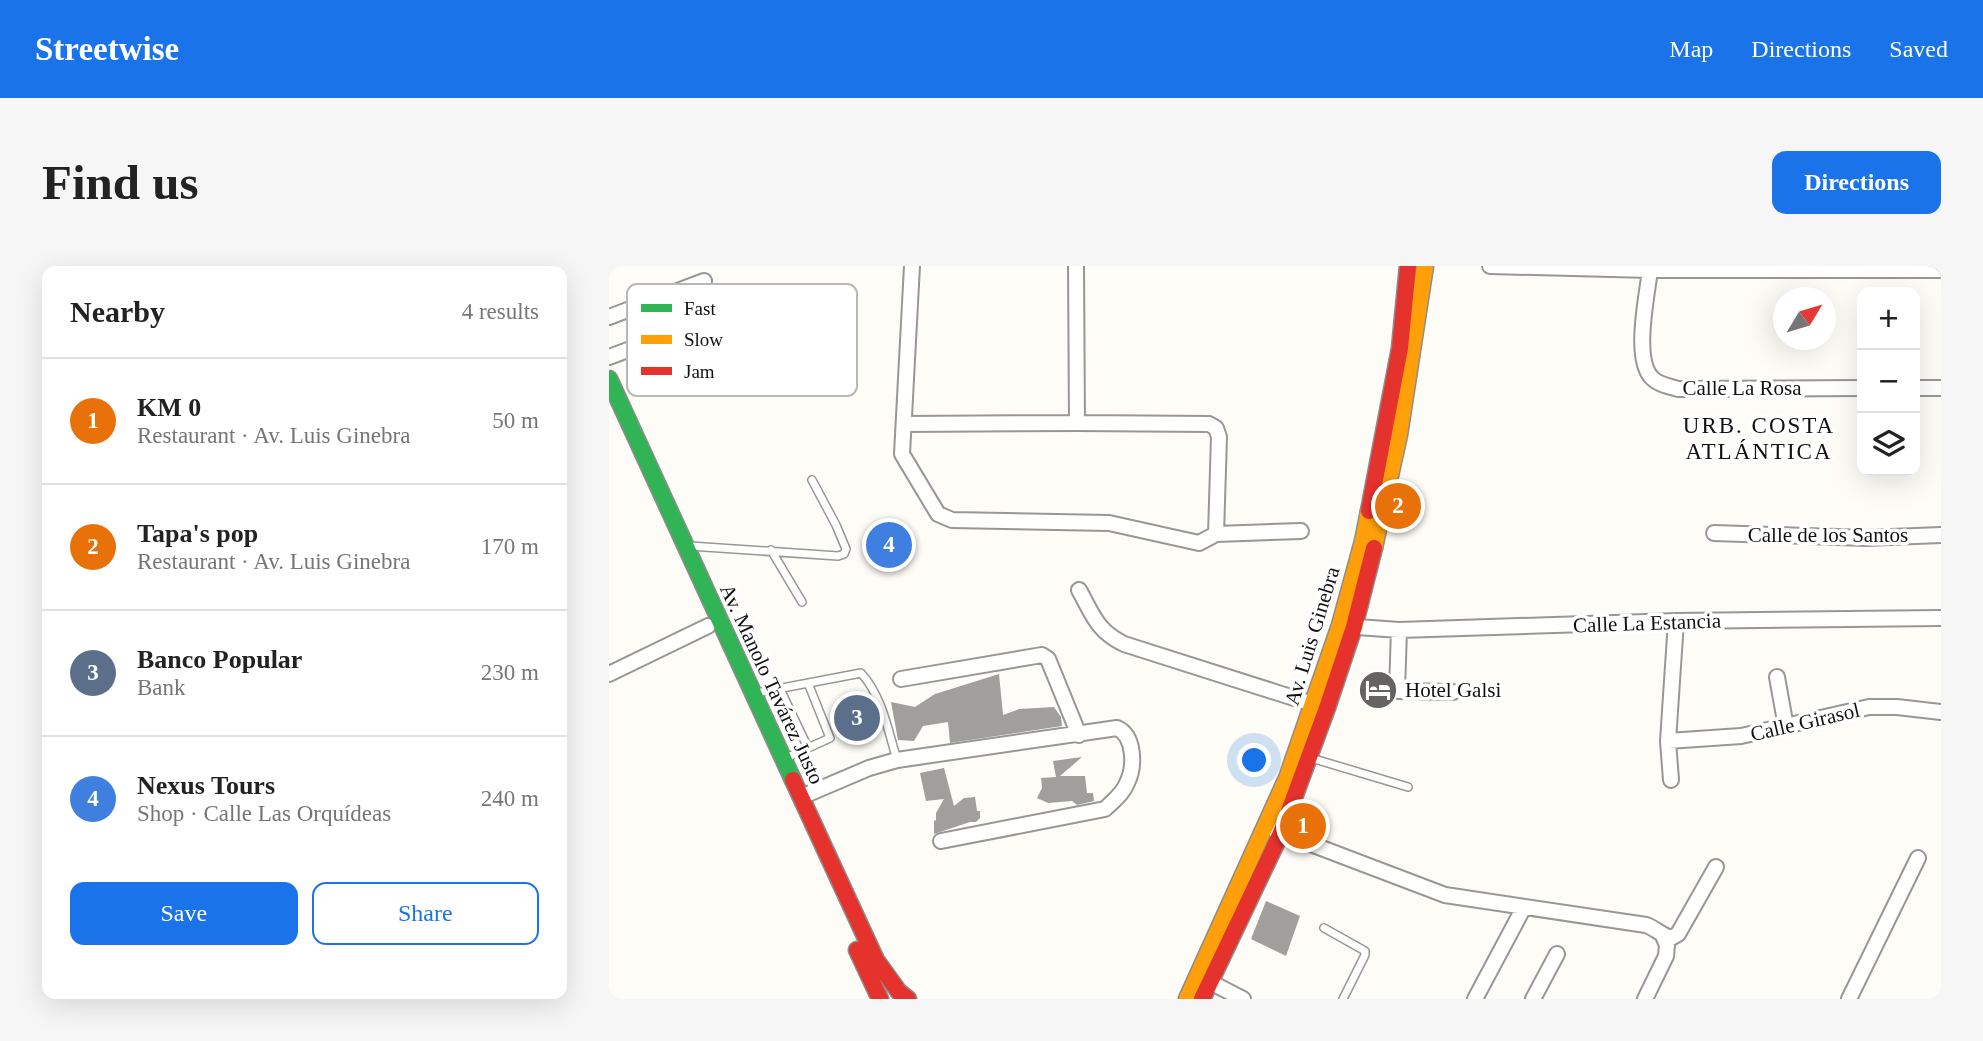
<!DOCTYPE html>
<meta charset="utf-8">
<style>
body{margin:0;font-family:"Times New Roman",serif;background:#f6f6f6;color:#222}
.controls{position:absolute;right:21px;top:21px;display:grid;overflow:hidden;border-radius:14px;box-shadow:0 7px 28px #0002}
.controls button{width:63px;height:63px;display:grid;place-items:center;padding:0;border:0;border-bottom:2px solid #e0e0e0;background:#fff;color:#222;font:35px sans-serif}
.compass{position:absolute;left:1164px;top:21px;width:63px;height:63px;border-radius:50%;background:#fff;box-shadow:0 7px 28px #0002;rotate:52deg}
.you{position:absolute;left:646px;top:495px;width:24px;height:24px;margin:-18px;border:5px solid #fff;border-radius:50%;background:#1a73e8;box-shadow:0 0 0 10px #1a73e833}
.badge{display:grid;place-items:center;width:46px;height:46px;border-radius:50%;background:#1a73e8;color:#fff;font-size:23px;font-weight:700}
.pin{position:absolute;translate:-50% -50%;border:4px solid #fff;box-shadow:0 2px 7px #0006}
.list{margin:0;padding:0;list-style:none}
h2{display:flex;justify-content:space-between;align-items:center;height:91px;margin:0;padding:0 28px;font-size:30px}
h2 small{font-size:23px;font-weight:400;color:#767676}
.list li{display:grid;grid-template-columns:46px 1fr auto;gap:21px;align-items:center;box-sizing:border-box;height:126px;padding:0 28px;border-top:2px solid #e0e0e0}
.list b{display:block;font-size:26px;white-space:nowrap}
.list p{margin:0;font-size:23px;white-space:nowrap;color:#767676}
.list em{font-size:23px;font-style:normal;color:#767676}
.actions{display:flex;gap:14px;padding:21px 28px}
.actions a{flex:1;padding:16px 0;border:2px solid #1a73e8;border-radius:14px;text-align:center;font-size:24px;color:#1a73e8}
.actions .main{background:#1a73e8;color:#fff}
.icon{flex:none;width:38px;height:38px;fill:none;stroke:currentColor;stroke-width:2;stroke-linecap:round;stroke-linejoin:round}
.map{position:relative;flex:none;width:1332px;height:733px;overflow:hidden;border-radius:14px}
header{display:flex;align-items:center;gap:42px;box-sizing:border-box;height:98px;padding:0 35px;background:#1a73e8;color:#fff}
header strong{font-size:33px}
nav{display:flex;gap:38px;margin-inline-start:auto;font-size:24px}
.intro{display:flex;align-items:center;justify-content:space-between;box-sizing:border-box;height:168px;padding:0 42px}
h1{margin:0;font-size:49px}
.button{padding:18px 32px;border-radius:14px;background:#1a73e8;color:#fff;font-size:24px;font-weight:700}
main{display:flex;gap:42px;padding:0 42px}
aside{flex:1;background:#fff;border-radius:14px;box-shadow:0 7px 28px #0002}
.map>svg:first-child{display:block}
.building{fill:#a19f9c}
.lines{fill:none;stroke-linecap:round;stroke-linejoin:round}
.lane-casing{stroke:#979795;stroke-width:10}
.street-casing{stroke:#979795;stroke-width:18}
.fast-casing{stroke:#8e8d8b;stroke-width:19}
.slow-casing{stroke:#8e8d8b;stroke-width:19}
.jam-casing{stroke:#8e8d8b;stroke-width:19}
.lane{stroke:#fffffe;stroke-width:7}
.street{stroke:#fffffe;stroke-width:14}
.fast{stroke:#30b455;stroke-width:16}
.slow{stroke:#ff9f0a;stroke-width:16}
.jam{stroke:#e5322d;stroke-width:16}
.labels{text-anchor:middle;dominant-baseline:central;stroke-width:7;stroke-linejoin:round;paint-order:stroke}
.street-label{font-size:21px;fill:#111;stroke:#fff}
.poi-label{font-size:21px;fill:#111;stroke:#fff;text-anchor:start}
.neighbourhood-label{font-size:23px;letter-spacing:2px;fill:#111;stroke:#fff}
.key{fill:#fff;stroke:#b8b8b8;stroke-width:2}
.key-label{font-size:19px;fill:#111}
</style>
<header>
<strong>Streetwise</strong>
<nav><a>Map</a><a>Directions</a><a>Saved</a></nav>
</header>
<div class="intro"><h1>Find us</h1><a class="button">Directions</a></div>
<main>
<aside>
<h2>Nearby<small>4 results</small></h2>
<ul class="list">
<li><span class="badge" style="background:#e8710a">1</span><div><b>KM 0</b><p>Restaurant · Av. Luis Ginebra</p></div><em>50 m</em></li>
<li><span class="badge" style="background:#e8710a">2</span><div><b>Tapa's pop</b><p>Restaurant · Av. Luis Ginebra</p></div><em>170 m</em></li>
<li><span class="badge" style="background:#5c6f8a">3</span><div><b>Banco Popular</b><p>Bank</p></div><em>230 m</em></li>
<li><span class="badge" style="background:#3f7fe0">4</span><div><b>Nexus Tours</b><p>Shop · Calle Las Orquídeas</p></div><em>240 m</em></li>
</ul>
<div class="actions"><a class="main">Save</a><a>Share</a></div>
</aside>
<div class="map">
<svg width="1332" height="733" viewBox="0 0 1332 733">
<rect width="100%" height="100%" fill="#fdfcf7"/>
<path class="building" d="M390,408L394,449L410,443L445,441L452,451L453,460L341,477L339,456L314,460L305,475L289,474L282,436L306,441L326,428Z
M257,428L272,461L240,477L224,444Z
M473,491L451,510H476L478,527H484L485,535L468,539L463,535L439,537L428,532L433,522L432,512L447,511L444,495Z
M335,502L345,540L355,532L366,531L368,545H371V552L367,556H361L325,568V555L327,554V547L335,533L317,535L311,507Z
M657,635L691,650L677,690L642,673Z"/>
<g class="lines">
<g class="lane-casing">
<path id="lane" d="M81,280L229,290L235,288L237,283L227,259L203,214
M162,284L193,336
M171,423L199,482
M147,427L252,407C273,430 279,464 288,494
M177,492L221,472L199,417
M702,492L799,521
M715,662L756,685V689L734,733"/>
</g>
<g class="street-casing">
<path id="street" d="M303,0L293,188L329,248L343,254L500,257L590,277L607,268
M467,0L468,157
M881,0L1041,4H1332
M1041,4C1038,30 1024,93 1043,112C1050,119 1060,120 1069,123L1253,122
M0,51L95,15
M0,91L86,59
M1306,122H1332
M295,158L468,157L600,158L607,162L610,171L607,268L692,265
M1105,267L1257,272L1332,269
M470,324C484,349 488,365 515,378L710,440
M735,360L790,364L1067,355L1332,352
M790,364L788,424L789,425L844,426
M0,408L99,360
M1168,411L1177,461
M292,413L433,389L439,393L470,469
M1059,475L1132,470L1260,441H1288L1332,446
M1062,514L1059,475L1067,355
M192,531L260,502L288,494L508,462C526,470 526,501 518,517C514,528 504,535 496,543L332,575
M665,564L836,629L1037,659C1046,662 1052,669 1062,672L1069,668L1107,601
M601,716L634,733
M866,733L915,641
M924,733L948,688
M1036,733L1057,690L1058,679L1054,670
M1240,733L1309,592"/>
</g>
<g class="fast-casing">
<path id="fast" d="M0,113L184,514"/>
</g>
<g class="slow-casing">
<path id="slow" d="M765,282L790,169L816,0
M578,733L678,512L731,359L754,275L760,245"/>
</g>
<g class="jam-casing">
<path id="jam" d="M760,245L791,82L799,0
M184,514L267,694L290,726L299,733
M248,684L271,733
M593,733L672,567L718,442L745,361L765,282"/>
</g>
<use href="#lane" class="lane"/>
<use href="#street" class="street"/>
<use href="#fast" class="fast"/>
<use href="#slow" class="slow"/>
<use href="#jam" class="jam"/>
</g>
<defs>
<g id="hotel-disc" transform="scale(2.0125)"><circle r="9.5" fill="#646362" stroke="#fff"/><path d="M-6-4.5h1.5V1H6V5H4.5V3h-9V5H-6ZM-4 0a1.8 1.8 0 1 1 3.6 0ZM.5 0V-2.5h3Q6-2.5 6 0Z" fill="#fff"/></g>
</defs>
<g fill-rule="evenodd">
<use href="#hotel-disc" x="769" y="424"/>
</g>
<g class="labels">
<g class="street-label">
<text x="1133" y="122">Calle La Rosa</text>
<text x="1219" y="269">Calle de los Santos</text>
<text transform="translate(1038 357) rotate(-2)">Calle La Estancia</text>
<text transform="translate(703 370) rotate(-73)">Av. Luis Ginebra</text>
<text transform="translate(163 418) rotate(65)">Av. Manolo Tavárez Justo</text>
<text transform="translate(1196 456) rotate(-13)">Calle Girasol</text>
</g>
<g class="poi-label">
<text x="796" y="424">Hotel Galsi</text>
</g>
<g class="neighbourhood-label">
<text x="1150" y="159">URB. COSTA<tspan x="1150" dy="26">ATLÁNTICA</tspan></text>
</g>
</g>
<rect x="18" y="18" width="230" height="112" rx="10" class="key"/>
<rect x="32" y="38" width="31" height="8" fill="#30b455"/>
<rect x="32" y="69" width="31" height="9" fill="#ff9f0a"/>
<rect x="32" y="101" width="31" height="8" fill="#e5322d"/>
<g class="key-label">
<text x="75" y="49">Fast</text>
<text x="75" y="80">Slow</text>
<text x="75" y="112">Jam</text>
</g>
</svg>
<div class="controls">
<button>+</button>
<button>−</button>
<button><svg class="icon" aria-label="layers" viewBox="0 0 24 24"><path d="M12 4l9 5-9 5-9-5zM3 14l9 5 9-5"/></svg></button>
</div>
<svg class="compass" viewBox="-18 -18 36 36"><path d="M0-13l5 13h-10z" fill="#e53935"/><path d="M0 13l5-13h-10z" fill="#767676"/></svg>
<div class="you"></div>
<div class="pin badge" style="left:694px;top:560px;background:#e8710a">1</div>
<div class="pin badge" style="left:789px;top:240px;background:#e8710a">2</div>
<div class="pin badge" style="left:248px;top:452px;background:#5c6f8a">3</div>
<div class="pin badge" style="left:280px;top:279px;background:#3f7fe0">4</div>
</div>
</main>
